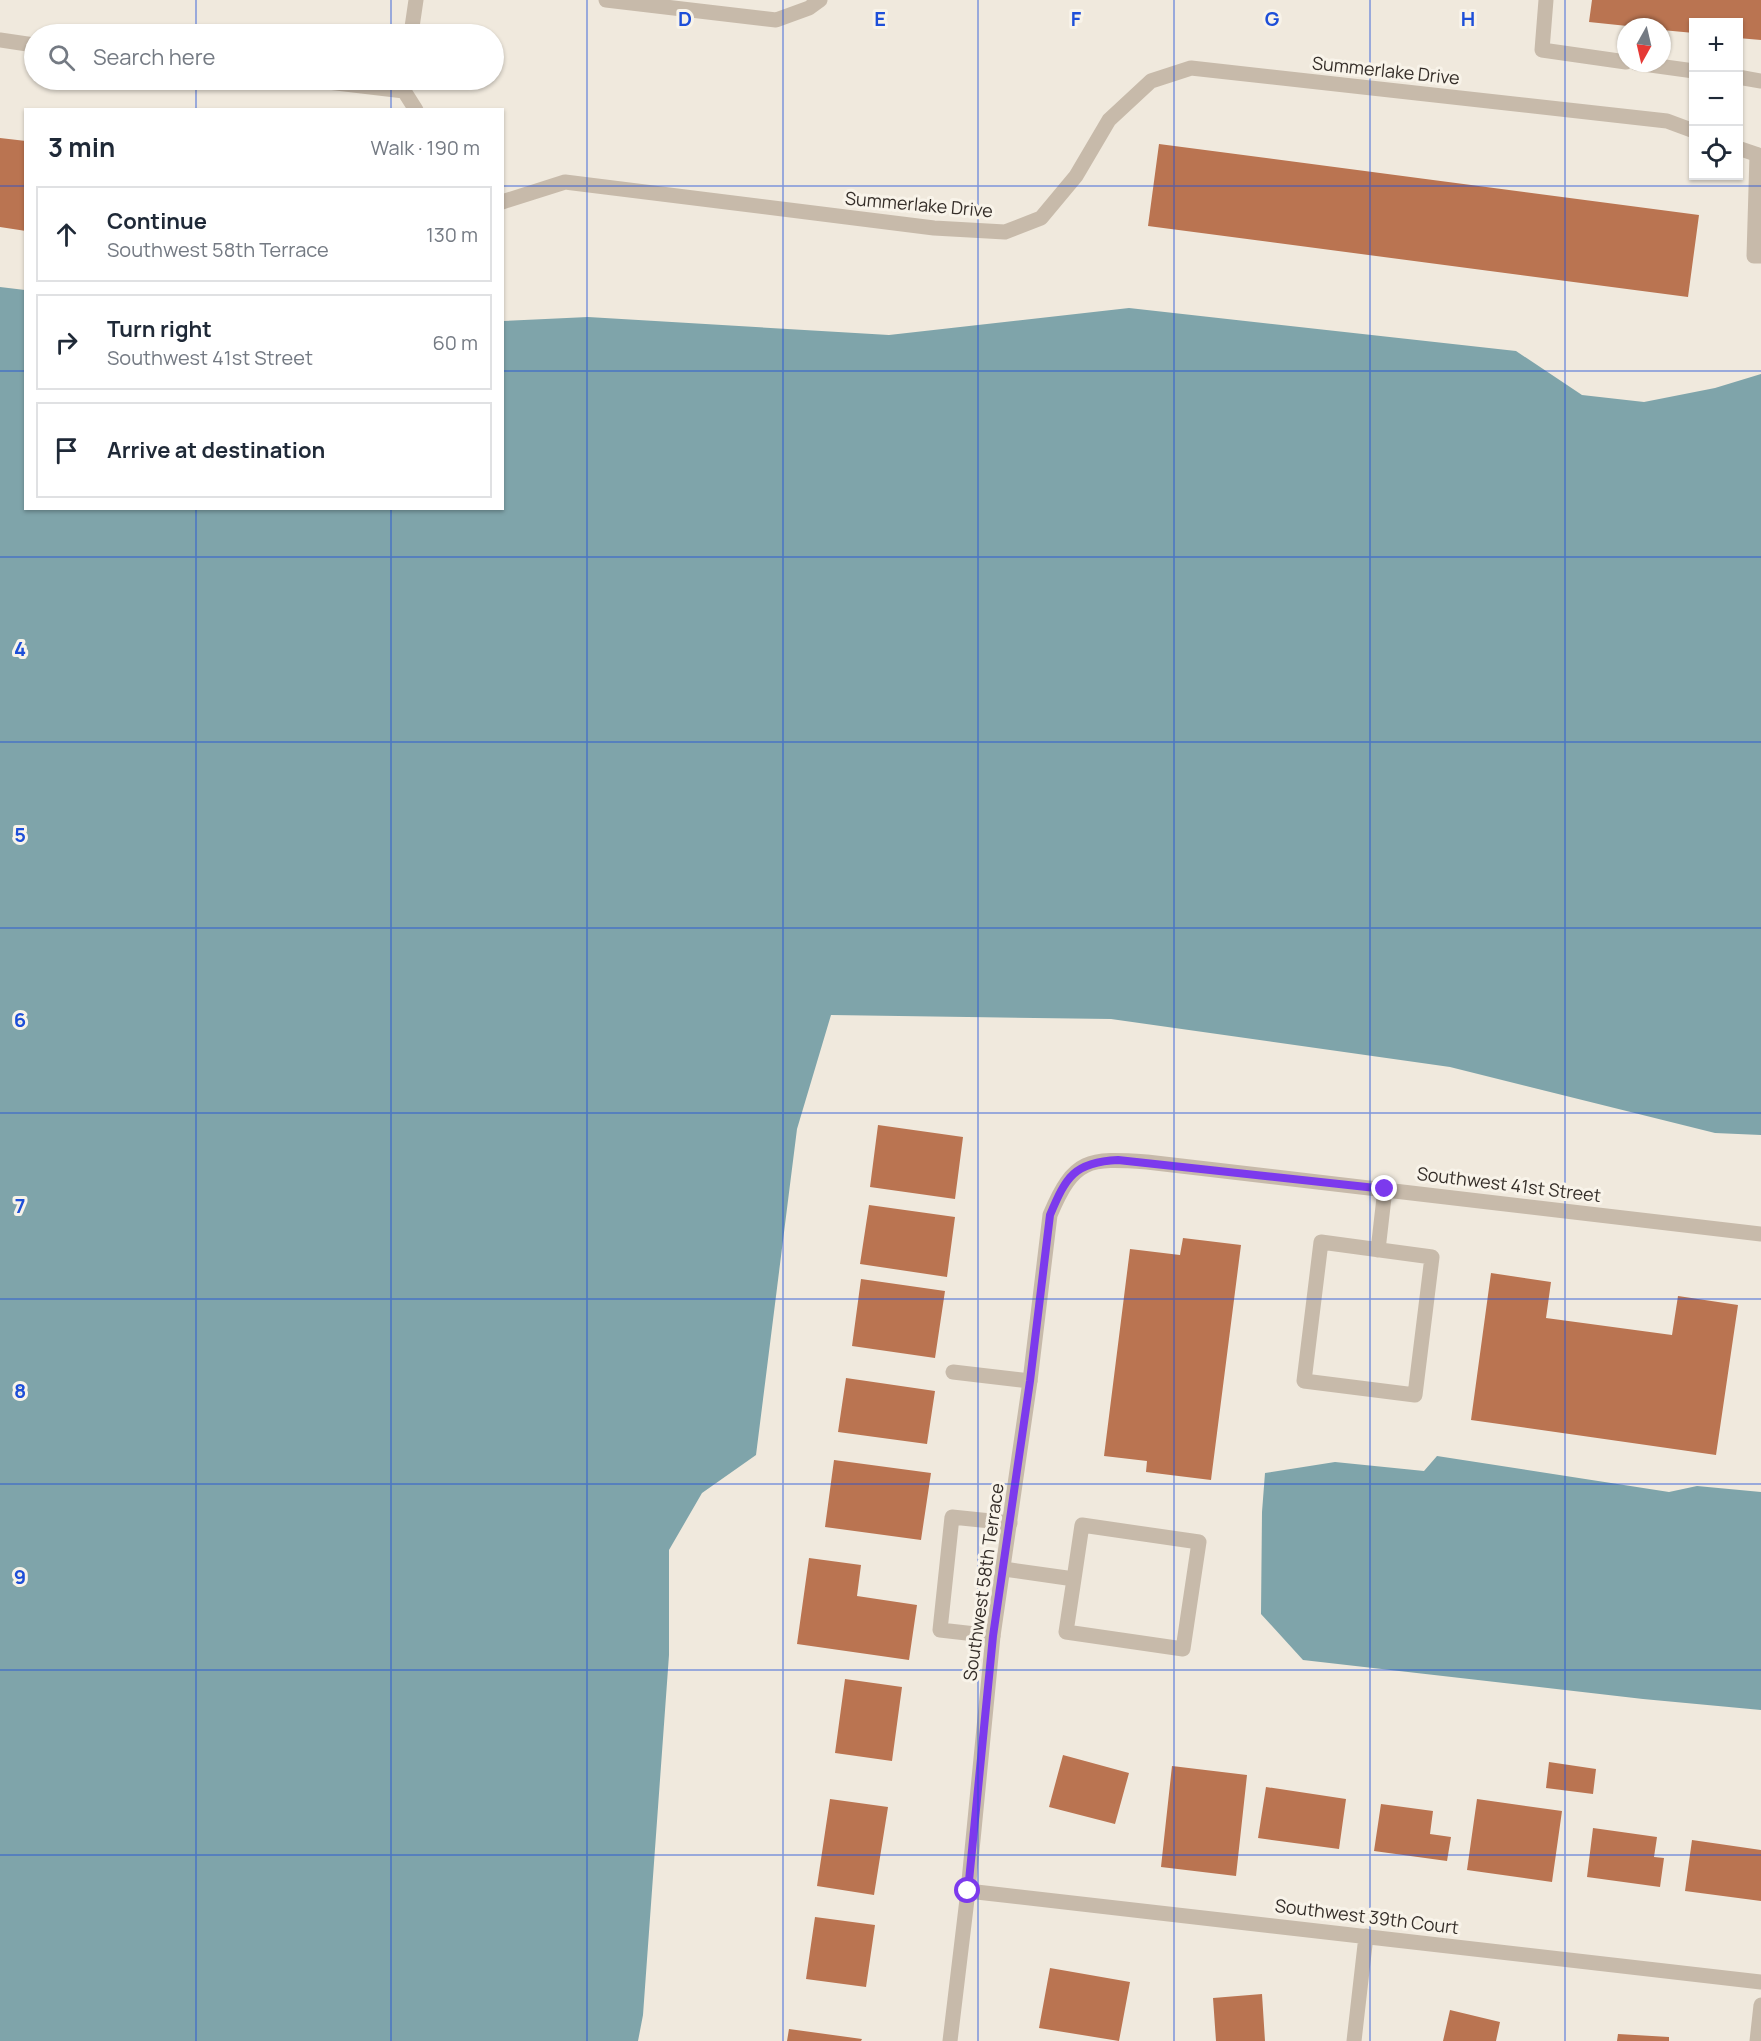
<!DOCTYPE html>
<meta charset="utf-8">
<style>
body{margin:0;font-family:Manrope,sans-serif;background:#f2f2f3;color:#1f2937}
.controls{position:absolute;right:18px;top:18px;display:grid;overflow:hidden;border-radius:0px;box-shadow:0 2px 4px #0004}
.controls button{width:54px;height:54px;display:grid;place-items:center;padding:0;border:0;border-bottom:2px solid #e0e1e3;background:#fff;color:#1f2937;font:30px sans-serif}
.compass{position:absolute;left:1617px;top:18px;width:54px;height:54px;border-radius:50%;background:#fff;box-shadow:0 2px 4px #0004;rotate:188deg}
.stop{position:absolute;width:18px;height:18px;margin:-14px;border:4px solid #7c3aed;border-radius:50%;background:#fff}
.stop.end{background:#7c3aed;border-color:#fff;box-shadow:0 2px 6px #0008}
.list{margin:0;padding:0;list-style:none}
h2{display:flex;justify-content:space-between;align-items:center;height:78px;margin:0;padding:0 24px;font-size:26px}
h2 small{font-size:20px;font-weight:400;color:#747a83}
.list li{display:grid;grid-template-columns:39px 1fr auto;gap:18px;align-items:center;box-sizing:border-box;height:96px;margin:0 12px 12px;padding:0 12px;border:2px solid #e0e1e3;border-radius:0px}
.list b{display:block;font-size:22px;white-space:nowrap}
.list p{margin:0;font-size:20px;white-space:nowrap;color:#747a83}
.list em{font-size:20px;font-style:normal;color:#747a83}
.icon{flex:none;width:33px;height:33px;fill:none;stroke:currentColor;stroke-width:2;stroke-linecap:round;stroke-linejoin:round}
.map{position:relative;flex:none;width:1761px;height:2041px;overflow:hidden}
.search{position:absolute;background:#fff;box-shadow:0 2px 4px #0004;left:24px;top:24px;width:480px;height:66px;display:flex;align-items:center;gap:15px;box-sizing:border-box;padding:0 21px;border-radius:33px;color:#747a83;font-size:22px}
.panel{position:absolute;background:#fff;box-shadow:0 2px 4px #0004;left:24px;top:108px;width:480px;height:402px;border-radius:0px}
.map>svg:first-child{display:block}
.water{fill:#7fa4aa}
.building{fill:#ba7451}
.lines{fill:none;stroke-linecap:round;stroke-linejoin:round}
.lane{stroke:#c7baaa;stroke-width:15}
.street{stroke:#c7baaa;stroke-width:15}
.route{stroke:#7c3aed;stroke-width:8}
.grid{fill:none;stroke:#1d4ed8;stroke-width:1.5;stroke-opacity:0.55}
.labels{text-anchor:middle;dominant-baseline:central;stroke-width:6;stroke-linejoin:round;paint-order:stroke}
.street-label{font-size:18px;fill:#352e29;stroke:#f8f3e9}
.grid-label{font-size:20px;text-anchor:middle;font-weight:bold;fill:#1d4ed8;stroke:#f8f3e9;stroke-width:6;stroke-linejoin:round;paint-order:stroke}
</style>
<div class="map">
<svg width="1761" height="2041" viewBox="0 0 1761 2041">
<rect width="100%" height="100%" fill="#f0e9dd"/>
<path class="water" d="M0,287L25,290L26,508H502L503,321L588,317L889,335L1129,308L1516,351L1582,395L1644,402L1715,388L1761,374V1135L1715,1133L1450,1067L1111,1019L831,1015L797,1129L756,1455L702,1493L669,1550V1655L643,2015L638,2041H0Z
M1437,1456L1669,1492L1697,1486L1761,1492V1710L1643,1699L1303,1660L1261,1614L1262,1512L1265,1473L1335,1462L1424,1471Z"/>
<path class="building" d="M1592,0H1761V40L1738,38V22H1694V33L1662,30V27H1637L1589,22Z
M0,138L26,141V231L0,227Z
M1159,144L1699,215L1688,297L1148,226Z
M878,1125L963,1137L955,1199L870,1187Z
M869,1205L955,1217L947,1277L860,1264Z
M1183,1238L1241,1245L1211,1480L1146,1472L1147,1461L1104,1456L1130,1249L1180,1255Z
M1491,1273L1551,1282L1546,1318L1672,1335L1678,1296L1738,1305L1716,1455L1471,1420Z
M861,1279L945,1291L935,1358L852,1346Z
M846,1378L935,1391L927,1444L838,1432Z
M834,1460L931,1473L921,1540L825,1527Z
M809,1558L861,1565L857,1596L917,1605L909,1660L797,1644Z
M845,1679L902,1687L892,1761L835,1753Z
M1063,1755L1129,1773L1115,1824L1049,1807Z
M1549,1762L1596,1769L1593,1794L1546,1788Z
M1172,1766L1247,1775L1236,1876L1161,1867Z
M1266,1787L1346,1799L1339,1849L1258,1838Z
M830,1799L888,1807L874,1895L817,1886Z
M1477,1799L1562,1811L1552,1882L1467,1870Z
M1381,1804L1433,1811L1430,1834L1451,1837L1447,1861L1374,1851Z
M1593,1828L1657,1837L1654,1857L1664,1858L1660,1887L1587,1877Z
M1692,1840L1761,1850V1901L1685,1891Z
M815,1917L875,1925L866,1987L806,1979Z
M1050,1968L1130,1982L1119,2041L1039,2028Z
M1262,1994L1265,2041H1216L1213,1998Z
M1450,2010L1500,2022L1496,2041H1443Z
M789,2029L862,2039L861,2041H787Z
M1618,2034L1669,2037V2041H1617Z"/>
<g class="lines">
<path class="lane" d="M606,0L776,20L809,8L820,0
M1757,155L1754,256H1761
M1321,1242L1432,1257L1415,1395L1304,1381Z
M1378,1250L1385,1189
M953,1372L1030,1381
M1004,1569L1074,1579L1066,1632L1183,1649L1199,1542L1082,1525L1074,1579
M993,1636L940,1630L952,1517L1010,1523"/>
<path class="street" d="M1546,0L1542,50L1626,62
M411,34L416,0
M0,40L34,45
M1636,63L1694,71
M1738,77L1761,81
M311,80L404,91L416,110
M1738,148L1761,156
M502,202L565,182L934,228L1005,232L1041,218L1076,176L1109,120L1151,81L1191,68L1667,121L1694,131
M968,1891L1761,1982
M950,2041L968,1891L993,1636L1030,1381L1050,1215C1074,1158 1088,1158 1147,1162L1761,1234
M1354,2041L1366,1936
M1757,2041L1761,2005"/>
</g>
<g class="lines">
<path class="route" d="M968,1891L993,1636L1030,1381L1050,1215C1066,1177 1074,1162 1118,1160L1385,1189"/>
</g>
<path class="grid" d="M196,0V34M391,0V34M587,0V2041M783,0V2041M978,0V2041M1174,0V2041M1370,0V2041M1565,0V2041M196,80V110M391,80V110M0,186H26M502,186H1761M0,371H26M502,371H1761M196,508V2041M391,508V2041M0,557H1761M0,742H1761M0,928H1761M0,1113H1761M0,1299H1761M0,1484H1761M0,1670H1761M0,1855H1761"/>
<g class="labels">
<g class="street-label">
<text transform="translate(1386 70) rotate(6)">Summerlake Drive</text>
<text transform="translate(919 204) rotate(5)">Summerlake Drive</text>
<text transform="translate(1509 1184) rotate(7)">Southwest 41st Street</text>
<text transform="translate(983 1582) rotate(-82)">Southwest 58th Terrace</text>
<text transform="translate(1367 1916) rotate(7)">Southwest 39th Court</text>
</g>
</g>
<g class="grid-label">
<text x="685" y="26">D</text>
<text x="880" y="26">E</text>
<text x="1076" y="26">F</text>
<text x="1272" y="26">G</text>
<text x="1468" y="26">H</text>
<text x="20" y="656">4</text>
<text x="20" y="842">5</text>
<text x="20" y="1027">6</text>
<text x="20" y="1213">7</text>
<text x="20" y="1398">8</text>
<text x="20" y="1584">9</text>
</g>
</svg>
<div class="controls">
<button>+</button>
<button>−</button>
<button><svg class="icon" aria-label="locate" viewBox="0 0 24 24"><circle cx="12" cy="12" r="6"/><path d="M12 2v4M12 18v4M2 12h4M18 12h4"/></svg></button>
</div>
<svg class="compass" viewBox="-18 -18 36 36"><path d="M0-13l5 13h-10z" fill="#e53935"/><path d="M0 13l5-13h-10z" fill="#747a83"/></svg>
<div class="stop" style="left:968px;top:1891px"></div>
<div class="stop end" style="left:1385px;top:1189px"></div>
<div class="search"><svg class="icon" aria-label="search" viewBox="0 0 24 24"><circle cx="10" cy="10" r="6"/><path d="M15 15l6 6"/></svg>Search here</div>
<section class="panel">
<h2>3 min<small>Walk · 190 m</small></h2>
<ul class="list">
<li><svg class="icon" aria-label="ahead" viewBox="0 0 24 24"><path d="M12 20V5M6 11l6-6 6 6"/></svg><div><b>Continue</b><p>Southwest 58th Terrace</p></div><em>130 m</em></li>
<li><svg class="icon" aria-label="right" viewBox="0 0 24 24"><path d="M7 20v-9h11M14 6l5 5-5 5"/></svg><div><b>Turn right</b><p>Southwest 41st Street</p></div><em>60 m</em></li>
<li><svg class="icon" aria-label="arrive" viewBox="0 0 24 24"><path d="M6 21V4h12l-3 4 3 4H6"/></svg><div><b>Arrive at destination</b></div></li>
</ul>
</section>
</div>
